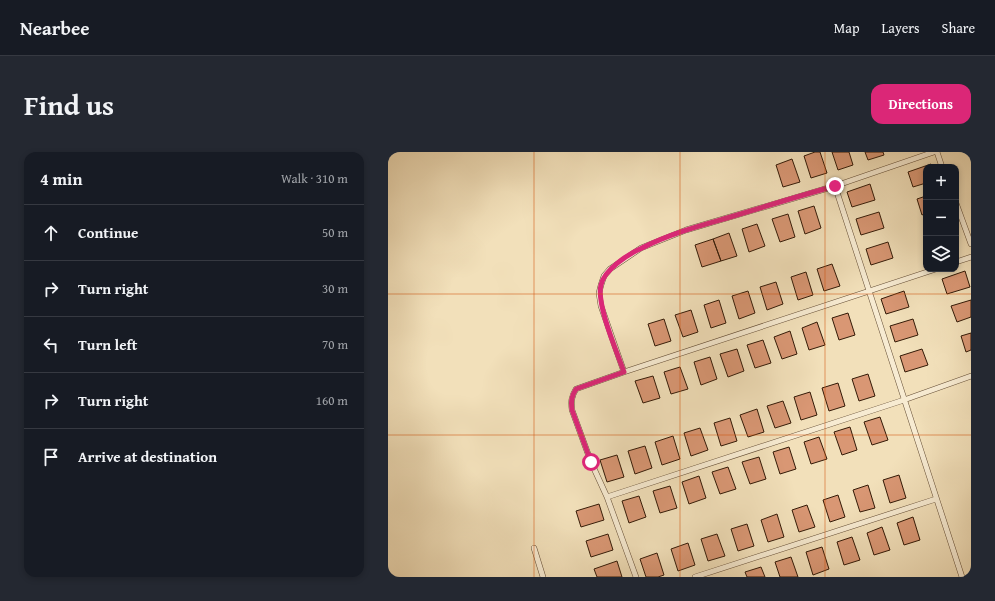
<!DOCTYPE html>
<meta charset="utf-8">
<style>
body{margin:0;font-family:"Gentium Book Plus",serif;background:#242831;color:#f1f3f6}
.controls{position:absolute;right:12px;top:12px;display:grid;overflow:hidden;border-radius:8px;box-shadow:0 2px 6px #0003}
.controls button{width:36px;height:36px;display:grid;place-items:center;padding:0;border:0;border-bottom:1px solid #363941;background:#171b24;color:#f1f3f6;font:20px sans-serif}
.stop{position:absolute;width:12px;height:12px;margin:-9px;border:3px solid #db2777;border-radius:50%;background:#fff}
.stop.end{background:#db2777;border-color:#fff;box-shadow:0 1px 4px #0008}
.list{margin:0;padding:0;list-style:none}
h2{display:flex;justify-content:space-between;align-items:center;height:52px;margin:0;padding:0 16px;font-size:17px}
h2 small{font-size:13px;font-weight:400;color:#9ea1a6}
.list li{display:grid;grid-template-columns:26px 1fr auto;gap:12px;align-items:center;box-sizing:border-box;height:56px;padding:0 16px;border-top:1px solid #363941}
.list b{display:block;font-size:15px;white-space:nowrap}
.list em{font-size:13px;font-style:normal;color:#9ea1a6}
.icon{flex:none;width:22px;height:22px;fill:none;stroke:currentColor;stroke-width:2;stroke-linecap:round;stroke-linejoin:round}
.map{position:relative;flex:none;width:583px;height:425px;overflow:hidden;border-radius:12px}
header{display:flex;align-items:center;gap:24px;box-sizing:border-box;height:56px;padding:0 20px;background:#171b24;border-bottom:1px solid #363941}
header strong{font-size:19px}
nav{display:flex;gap:22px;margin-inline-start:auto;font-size:14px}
.intro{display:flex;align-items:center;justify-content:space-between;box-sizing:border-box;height:96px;padding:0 24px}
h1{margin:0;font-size:28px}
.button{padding:10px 18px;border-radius:12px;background:#db2777;color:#fff;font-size:14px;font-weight:700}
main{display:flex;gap:24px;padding:0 24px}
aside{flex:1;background:#171b24;border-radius:12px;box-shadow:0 2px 6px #0003}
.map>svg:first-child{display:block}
.building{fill:#d99774;stroke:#331a07}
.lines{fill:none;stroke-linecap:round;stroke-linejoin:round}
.service-casing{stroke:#634c34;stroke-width:6}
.service{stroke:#f7ebd2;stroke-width:5}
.route{stroke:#db2777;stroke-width:5}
.grid{fill:none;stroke:#d6530c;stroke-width:1;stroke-opacity:0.55}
</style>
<header>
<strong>Nearbee</strong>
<nav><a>Map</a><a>Layers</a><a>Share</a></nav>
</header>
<div class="intro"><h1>Find us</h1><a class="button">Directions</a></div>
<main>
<aside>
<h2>4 min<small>Walk · 310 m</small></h2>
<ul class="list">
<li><svg class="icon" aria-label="ahead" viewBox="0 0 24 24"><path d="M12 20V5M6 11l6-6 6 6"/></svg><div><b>Continue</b></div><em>50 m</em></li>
<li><svg class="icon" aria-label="right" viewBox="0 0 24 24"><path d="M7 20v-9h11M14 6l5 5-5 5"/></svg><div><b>Turn right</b></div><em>30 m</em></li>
<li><svg class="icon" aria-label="left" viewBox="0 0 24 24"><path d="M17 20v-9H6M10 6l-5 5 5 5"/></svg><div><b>Turn left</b></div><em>70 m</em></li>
<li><svg class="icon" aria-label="right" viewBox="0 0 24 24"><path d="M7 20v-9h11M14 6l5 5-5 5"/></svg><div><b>Turn right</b></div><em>160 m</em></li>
<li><svg class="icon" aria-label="arrive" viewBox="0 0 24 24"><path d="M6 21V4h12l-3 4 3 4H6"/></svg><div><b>Arrive at destination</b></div></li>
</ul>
</aside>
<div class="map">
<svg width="583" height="425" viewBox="0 0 583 425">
<rect width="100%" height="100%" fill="#f2e0ba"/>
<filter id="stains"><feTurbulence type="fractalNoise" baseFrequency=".005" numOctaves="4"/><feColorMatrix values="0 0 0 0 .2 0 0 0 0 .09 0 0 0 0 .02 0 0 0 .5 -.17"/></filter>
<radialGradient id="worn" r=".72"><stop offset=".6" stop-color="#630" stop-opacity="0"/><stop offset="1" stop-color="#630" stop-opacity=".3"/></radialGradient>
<path class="building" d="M427,0H432L439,21L423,26L416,4Z
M444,0H461L465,13L450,18Z
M477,0H495L496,3L480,8Z
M404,7L412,30L395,35L388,13Z
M543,12L544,15H538V31L525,35L520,20Z
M482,32L487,48L464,55L459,40Z
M538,44V61L534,63L529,47Z
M426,54L433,76L417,82L410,59Z
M491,60L496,76L473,83L468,67Z
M400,62L407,85L392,90L384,67Z
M369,72L377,94L361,100L354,77Z
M341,81L349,104L333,109L325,87Z
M325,87L333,109L314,115L307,93Z
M500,90L505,106L483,113L478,97Z
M444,112L452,134L436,139L429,117Z
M577,119L582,135L559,142L554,127Z
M418,120L425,143L410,148L403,125Z
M388,130L395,152L379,158L372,135Z
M360,139L367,161L351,167L344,144Z
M516,139L521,155L498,162L493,147Z
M331,148L338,171L323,176L316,153Z
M583,148V165L569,170L563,154Z
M303,158L310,180L295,185L287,163Z
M460,161L467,183L451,188L444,166Z
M276,167L283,189L267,194L260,172Z
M525,167L530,183L507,190L502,174Z
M429,170L437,193L421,198L414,176Z
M402,179L409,202L394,207L386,185Z
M583,181V198L578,200L573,184Z
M375,188L383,211L367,216L359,193Z
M349,197L356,219L340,225L332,202Z
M534,197L540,213L517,220L512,204Z
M322,205L329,227L313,233L306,210Z
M292,215L300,237L283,242L276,220Z
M480,222L487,244L471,249L464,227Z
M265,224L272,246L255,251L247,229Z
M450,231L457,254L441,259L434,236Z
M422,240L429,263L413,268L406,245Z
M395,249L403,271L387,276L379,254Z
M369,257L376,280L360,285L352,263Z
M492,265L500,288L484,293L476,270Z
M342,266L349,289L333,294L326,271Z
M462,275L469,298L454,303L446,280Z
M312,276L320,298L303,304L296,281Z
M285,284L292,307L274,313L267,290Z
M431,285L439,307L423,312L416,290Z
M257,294L264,316L247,322L240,299Z
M401,295L408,317L392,322L385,300Z
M229,303L236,325L219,330L212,308Z
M371,305L378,327L362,332L354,310Z
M340,315L348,337L332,342L324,320Z
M511,323L518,346L502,351L495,328Z
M311,324L318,346L301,352L294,330Z
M480,333L487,356L472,360L465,338Z
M282,334L289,356L272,361L265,339Z
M450,343L457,365L442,370L435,348Z
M251,344L258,365L241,371L234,349Z
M211,352L216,368L193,375L188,359Z
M419,353L427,375L411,380L404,358Z
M389,362L396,385L380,390L373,368Z
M525,365L532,388L516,393L509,371Z
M359,372L366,394L350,399L343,377Z
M494,375L502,398L486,403L479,381Z
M220,382L225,398L203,405L198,389Z
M329,382L337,404L320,409L313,387Z
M464,385L472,408L456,413L449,390Z
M300,391L307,413L290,419L283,397Z
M434,395L441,417L425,423L418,400Z
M269,401L276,423L270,425H258L252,407Z
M403,405L410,425H392L387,410Z
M229,409L234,425H209L206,417Z
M373,415L377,425H359L357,420Z"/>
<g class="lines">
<g class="service-casing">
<path id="service" d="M549,0L554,15
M447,34L574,425
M568,51L583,92
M568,110L583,105
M236,220L213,154L211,141L213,133L216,124L222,117L253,96L298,78L447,34L546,0
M219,345L516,248L583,224
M146,396L155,425
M248,425L219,345L203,310L184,258C183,250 183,245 188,237L236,220L548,117
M307,425L548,347"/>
</g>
<use href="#service" class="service"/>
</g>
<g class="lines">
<path class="route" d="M203,310L184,258C183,250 183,245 188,237L236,220C229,200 208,152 213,133C216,118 240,102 254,96C281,82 311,74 339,66C375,55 411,44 447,34"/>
</g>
<path class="grid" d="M146,0V425M292,0V425M437,0V425M0,142H583M0,283H583"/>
<rect width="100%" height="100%" filter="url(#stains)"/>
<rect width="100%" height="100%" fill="url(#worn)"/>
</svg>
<div class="controls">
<button>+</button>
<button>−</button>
<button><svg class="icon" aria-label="layers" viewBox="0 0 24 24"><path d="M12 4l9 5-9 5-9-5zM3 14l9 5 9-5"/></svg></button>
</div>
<div class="stop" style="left:203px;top:310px"></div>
<div class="stop end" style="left:447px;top:34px"></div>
</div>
</main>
